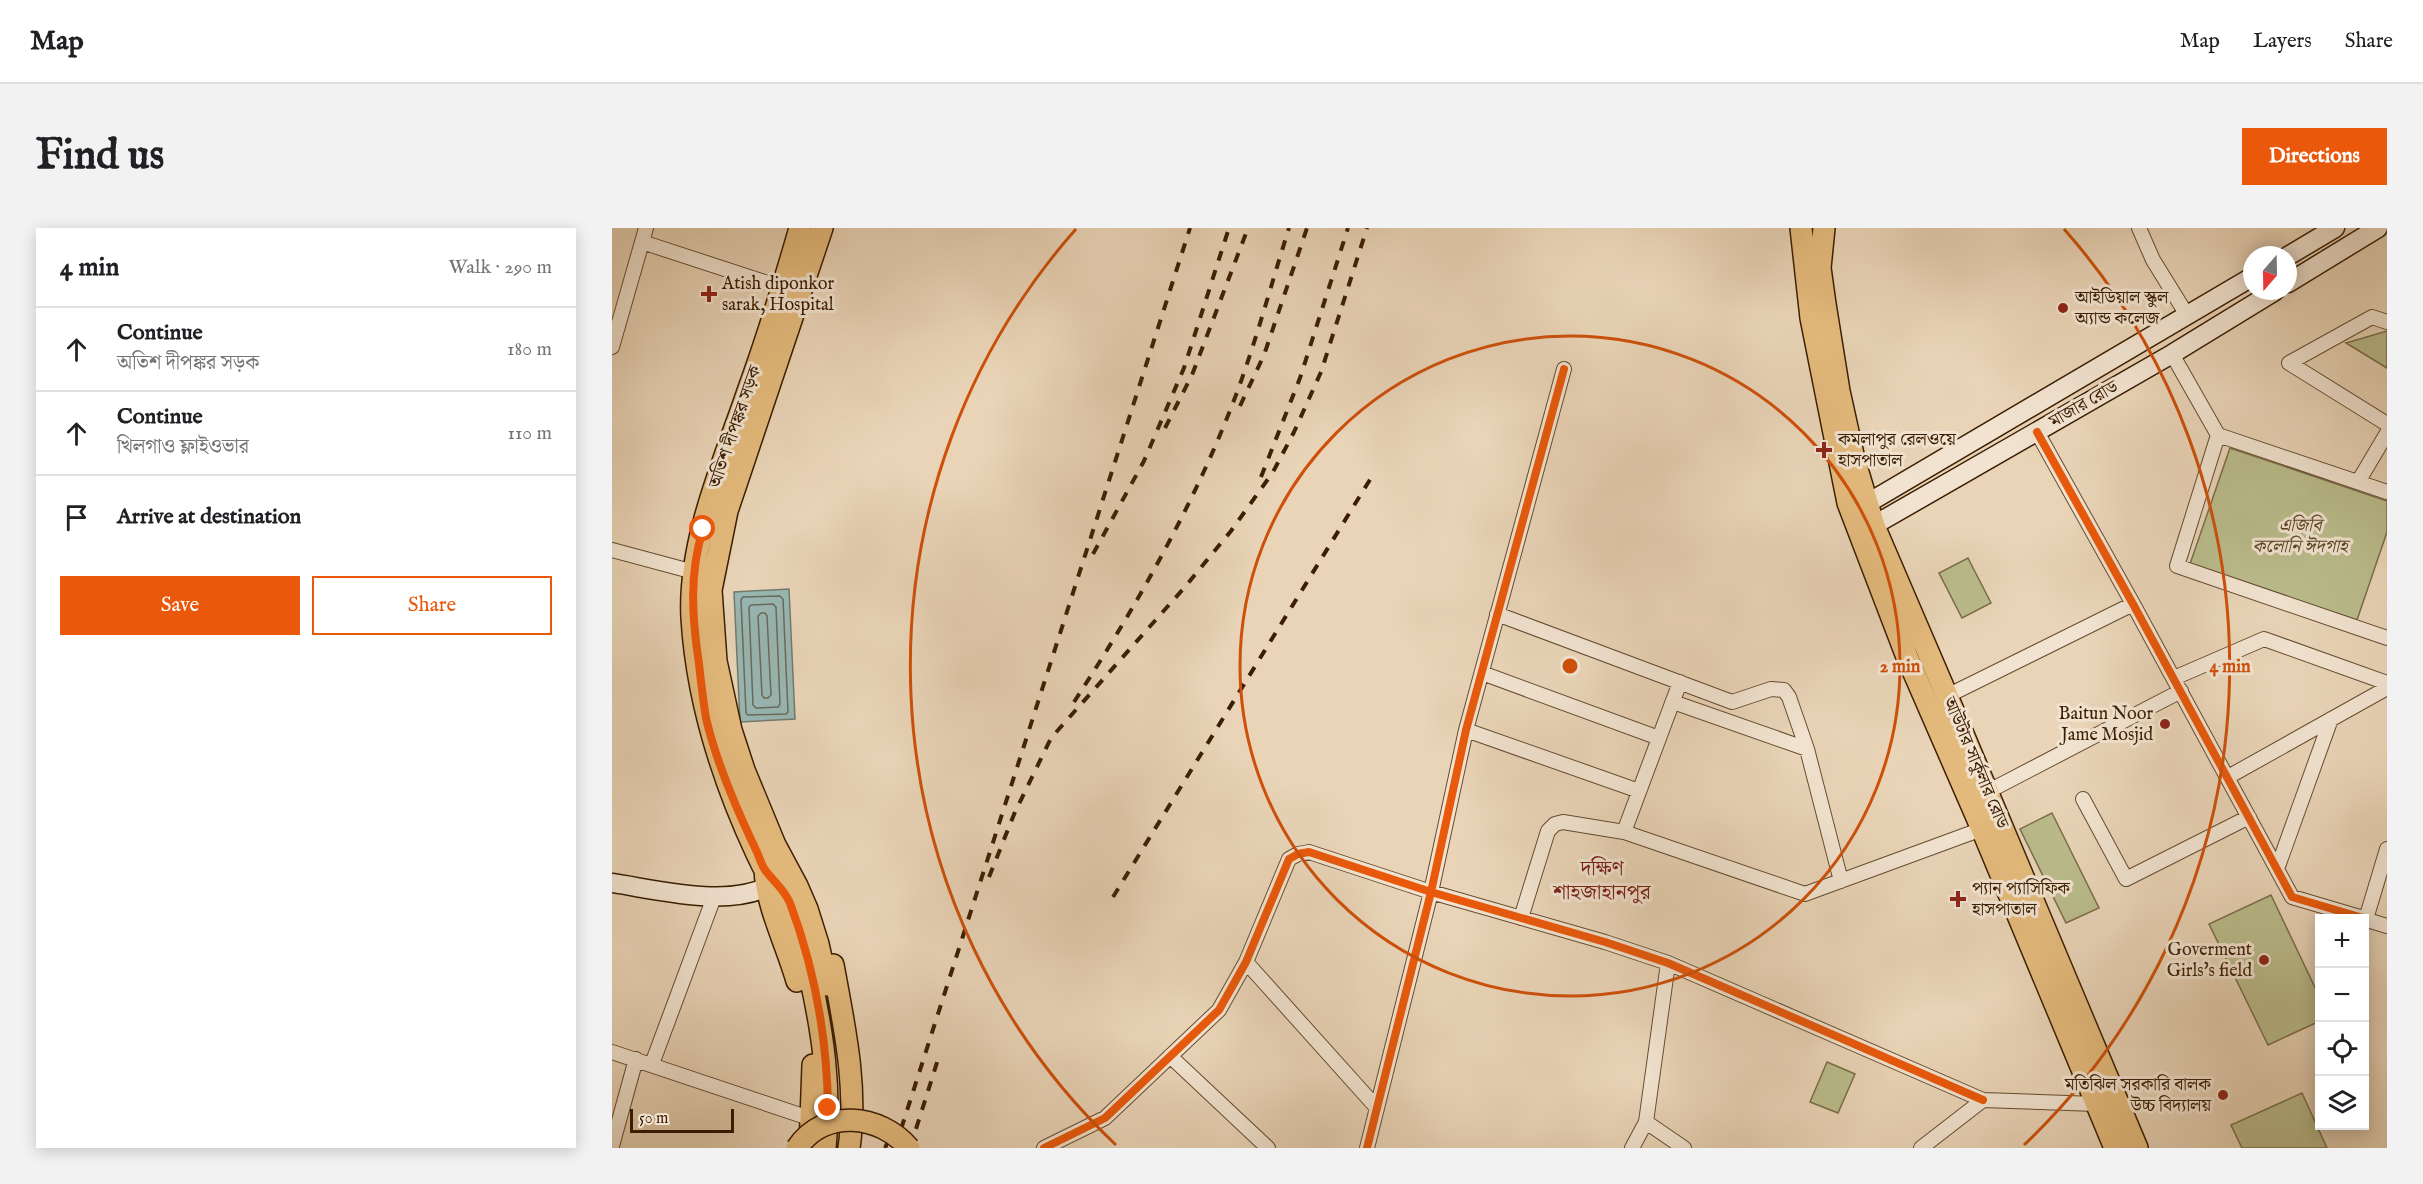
<!DOCTYPE html>
<meta charset="utf-8">
<style>
body{margin:0;font-family:"IM FELL English","Noto Serif Bengali",serif;background:#f2f2f2;color:#202124}
.controls{position:absolute;right:18px;bottom:18px;display:grid;overflow:hidden;border-radius:0px;box-shadow:0 3px 15px #0003}
.controls button{width:54px;height:54px;display:grid;place-items:center;padding:0;border:0;border-bottom:2px solid #e0e0e0;background:#fff;color:#202124;font:30px sans-serif}
.compass{position:absolute;left:1631px;top:18px;width:54px;height:54px;border-radius:50%;background:#fff;box-shadow:0 3px 15px #0003;rotate:200deg}
.scale{position:absolute;left:18px;bottom:15px;width:104px;box-sizing:border-box;padding-left:6px;border:3px solid #3b1e02;border-top:0;font-size:16px;line-height:21px;white-space:nowrap;color:#3b1e02;-webkit-text-stroke:4px #f1e3d0;paint-order:stroke}
.stop{position:absolute;width:18px;height:18px;margin:-14px;border:4px solid #ea580c;border-radius:50%;background:#fff}
.stop.end{background:#ea580c;border-color:#fff;box-shadow:0 2px 6px #0008}
.list{margin:0;padding:0;list-style:none}
h2{display:flex;justify-content:space-between;align-items:center;height:78px;margin:0;padding:0 24px;font-size:26px}
h2 small{font-size:20px;font-weight:400;color:#757577}
.list li{display:grid;grid-template-columns:39px 1fr auto;gap:18px;align-items:center;box-sizing:border-box;height:84px;padding:0 24px;border-top:2px solid #e0e0e0}
.list b{display:block;font-size:22px;white-space:nowrap}
.list p{margin:0;font-size:20px;white-space:nowrap;color:#757577}
.list em{font-size:20px;font-style:normal;color:#757577}
.actions{display:flex;gap:12px;padding:18px 24px}
.actions a{flex:1;padding:14px 0;border:2px solid #ea580c;border-radius:0px;text-align:center;font-size:21px;color:#ea580c}
.actions .main{background:#ea580c;color:#fff}
.icon{flex:none;width:33px;height:33px;fill:none;stroke:currentColor;stroke-width:2;stroke-linecap:round;stroke-linejoin:round}
.map{position:relative;flex:none;width:1775px;height:920px;overflow:hidden;border-radius:0px}
header{display:flex;align-items:center;gap:36px;box-sizing:border-box;height:84px;padding:0 30px;background:#fff;border-bottom:2px solid #e0e0e0}
header strong{font-size:28px}
nav{display:flex;gap:33px;margin-inline-start:auto;font-size:21px}
.intro{display:flex;align-items:center;justify-content:space-between;box-sizing:border-box;height:144px;padding:0 36px}
h1{margin:0;font-size:42px}
.button{padding:15px 27px;border-radius:0px;background:#ea580c;color:#fff;font-size:21px;font-weight:700}
main{display:flex;gap:36px;padding:0 36px}
aside{flex:1;background:#fff;border-radius:0px;box-shadow:0 3px 15px #0003}
.map>svg:first-child{display:block}
.green{fill:#babc8c;stroke:#7a6d47;stroke-width:1.5}
.water{fill:#98b7b3;stroke:#737a6c;stroke-width:1.5}
.lines{fill:none;stroke-linecap:round;stroke-linejoin:round}
.shore{stroke:#6a6a5a;stroke-width:1.5}
.street-casing{stroke:#664c2f;stroke-width:16}
.secondary-casing{stroke:#3b1e02;stroke-width:21}
.primary-casing{stroke:#3b1e02;stroke-width:24}
.street{stroke:#f1e3d0;stroke-width:14}
.secondary{stroke:#f1e3d0;stroke-width:18}
.primary{stroke:#e4ba7c;stroke-width:21}
.rail{stroke:#3b1e02;stroke-width:4;stroke-dasharray:10 10;stroke-linecap:butt}
.primary-bridge-casing{stroke:#3b1e02;stroke-width:24;stroke-linecap:butt}
.primary-bridge{stroke:#e4ba7c;stroke-width:21}
.cycleway-casing{stroke:#f1e3d0;stroke-width:11}
.cycleway{stroke:#e8590c;stroke-width:8}
.route{stroke:#ea580c;stroke-width:8}
.ring{fill:none;stroke:#ce500a;stroke-width:3}
.poi-dot{fill:#8f2418;stroke:#f1e3d0;stroke-width:2}
.labels{text-anchor:middle;dominant-baseline:central;stroke-width:6;stroke-linejoin:round;paint-order:stroke}
.poi-label{font-size:18px;fill:#3b1e02;stroke:#f1e3d0;text-anchor:start}
.street-label{font-size:18px;fill:#3b1e02;stroke:#f1e3d0}
.park-label{font-size:18px;font-style:italic;fill:#5b4624;stroke:#f1e3d0}
.quarter-label{font-size:21px;fill:#7a1f14;stroke:#f1e3d0}
.centre{fill:#ce500a;stroke:#f1e3d0;stroke-width:3}
.ring-label{font-size:18px;text-anchor:middle;font-weight:bold;fill:#ce500a;stroke:#f1e3d0;stroke-width:6;stroke-linejoin:round;paint-order:stroke}
</style>
<header>
<strong>Map</strong>
<nav><a>Map</a><a>Layers</a><a>Share</a></nav>
</header>
<div class="intro"><h1>Find us</h1><a class="button">Directions</a></div>
<main>
<aside>
<h2>4 min<small>Walk · 290 m</small></h2>
<ul class="list">
<li><svg class="icon" aria-label="ahead" viewBox="0 0 24 24"><path d="M12 20V5M6 11l6-6 6 6"/></svg><div><b>Continue</b><p>অতিশ দীপঙ্কর সড়ক</p></div><em>180 m</em></li>
<li><svg class="icon" aria-label="ahead" viewBox="0 0 24 24"><path d="M12 20V5M6 11l6-6 6 6"/></svg><div><b>Continue</b><p>খিলগাও ফ্লাইওভার</p></div><em>110 m</em></li>
<li><svg class="icon" aria-label="arrive" viewBox="0 0 24 24"><path d="M6 21V4h12l-3 4 3 4H6"/></svg><div><b>Arrive at destination</b></div></li>
</ul>
<div class="actions"><a class="main">Save</a><a>Share</a></div>
</aside>
<div class="map">
<svg width="1775" height="920" viewBox="0 0 1775 920">
<rect width="100%" height="100%" fill="#e9d4b7"/>
<filter id="stains"><feTurbulence type="fractalNoise" baseFrequency=".00333" numOctaves="4"/><feColorMatrix values="0 0 0 0 .2 0 0 0 0 .09 0 0 0 0 .02 0 0 0 .5 -.17"/></filter>
<radialGradient id="worn" r=".72"><stop offset=".6" stop-color="#630" stop-opacity="0"/><stop offset="1" stop-color="#630" stop-opacity=".3"/></radialGradient>
<path class="green" d="M1775,103V140L1734,115Z
M1618,220L1775,273V304L1745,392L1578,336Z
M1356,330L1379,375L1350,390L1327,345Z
M1440,585L1487,680L1454,695L1408,601Z
M1659,667L1707,768L1708,793L1656,817L1597,696Z
M1215,834L1243,846L1226,885L1198,874Z
M1690,865L1715,920H1630L1619,897Z"/>
<path class="water" d="M177,361L183,491L128,494L122,364Z"/>
<g class="lines">
<path class="shore" d="M168,368L171,371L176,484L174,486L136,487L134,485L129,372L131,369Z
M161,376L164,379L168,476L166,479L144,480L141,477L137,379L139,377Z
M149,385H153L155,388L159,467L156,470H152L150,467L146,388Z"/>
<g class="street-casing">
<path id="street" d="M1527,0L1541,32L1575,87
M30,14L171,60
M1775,94L1760,89L1677,135L1775,196
M0,119L34,0
M1560,126L1606,207L1775,264
M1425,204L1521,376L1680,669L1751,690
M1606,207L1565,338L1775,410
M1746,254L1775,205
M0,322L82,344
M885,386L1120,474L1159,461L1172,462L1177,469L1195,521L1229,653
M870,445L1047,510
M1562,450L1652,411L1775,455
M1068,454L1012,604L1193,666L1370,601
M1335,468L1521,376
M1061,474L1195,521
M854,502L1027,563
M1616,549L1775,460
M1375,564L1569,463
M1471,571L1514,651L1637,589
M1665,641L1719,491
M909,690L936,603L943,596L951,594L1012,604
M1752,691L1775,698
M1754,691L1775,621
M634,734L765,880
M0,824L200,891
M558,828L656,920
M40,836L102,669
M1034,894L1072,920
M0,918L24,831
M432,920L493,890L607,782L634,734L677,631L686,626L697,624L819,664L993,714L1056,735L1371,872
M755,920L819,664L854,502L952,141
M1020,920L1034,894L1056,735
M1309,920L1371,872L1484,876L1491,873"/>
</g>
<g class="secondary-casing">
<path id="secondary" d="M1676,28L1723,0
M1676,55L1766,0
M1244,282L1640,49
M1250,304L1560,126L1663,63
M0,655C48,662 122,682 164,654"/>
</g>
<g class="primary-casing">
<path id="primary" d="M188,0C172,56 155,111 135,166C111,236 76,315 80,390C85,473 110,551 145,626C148,631 150,638 154,643C162,654 172,660 177,673C187,697 192,723 198,748C211,806 219,861 213,920
M210,0L115,283L99,362L104,433L119,502L132,542L163,617L185,658L195,681L206,716L215,757
M1189,0L1199,90L1236,275L1295,429L1370,601L1503,920
M1212,0L1208,40L1213,76L1227,163L1242,231L1262,298L1335,468L1525,920
M153,642C155,680 175,717 185,753
M221,737C232,797 246,859 237,920
M198,919L201,837"/>
</g>
<use href="#street" class="street"/>
<use href="#secondary" class="secondary"/>
<use href="#primary" class="primary"/>
<path class="rail" d="M628,178L652,127L695,0
M553,200L580,147L636,0
M649,249L688,150L736,0
M481,326L532,233L572,140L617,0
M462,474C520,385 575,289 615,190C640,129 657,63 677,0
M377,649L403,584L439,510L572,360L619,303L661,244L682,204L709,144L755,0
M501,669L759,250
M273,920L283,898
M283,920L578,0
M298,920L328,825"/>
<g class="primary-bridge-casing">
<path id="primary-bridge" d="M185,920C212,880 268,886 297,920"/>
</g>
<use href="#primary-bridge" class="primary-bridge"/>
<g class="cycleway-casing">
<path id="cycleway" d="M1425,204L1521,376L1680,669L1751,690
M432,920L493,890L607,782L634,734L677,631L686,626L697,624L819,664L993,714L1056,735L1371,872
M755,920L819,664L854,502L952,141"/>
</g>
<use href="#cycleway" class="cycleway"/>
</g>
<g class="lines">
<path class="route" d="M91,301C77,346 80,389 87,436C89,454 91,472 94,490C104,534 124,580 144,622C147,628 149,636 153,642C162,654 172,661 178,675C202,739 215,811 216,880"/>
</g>
<g class="ring">
<circle cx="958" cy="438" r="330"/>
<path d="M504 917A660 660 0 0 1 464 1M1452 1A660 660 0 0 1 1412 917"/>
</g>
<g class="poi-dot">
<path d="M94 57h6v6h6v6h-6v6h-6v-6h-6v-6h6z"/>
<circle cx="1451" cy="80" r="6"/>
<path d="M1209 213h6v6h6v6h-6v6h-6v-6h-6v-6h6z"/>
<circle cx="1553" cy="496" r="6"/>
<path d="M1343 662h6v6h6v6h-6v6h-6v-6h-6v-6h6z"/>
<circle cx="1652" cy="732" r="6"/>
<circle cx="1611" cy="867" r="6"/>
</g>
<g class="labels">
<g class="poi-label">
<text x="110" y="56">Atish diponkor<tspan x="110" dy="21">sarak, Hospital</tspan></text>
<text x="1463" y="70">আইডিয়াল স্কুল<tspan x="1463" dy="21">অ্যান্ড কলেজ</tspan></text>
<text x="1226" y="212">কমলাপুর রেলওয়ে<tspan x="1226" dy="21">হাসপাতাল</tspan></text>
<text x="1541" y="486" text-anchor="end">Baitun Noor<tspan x="1541" dy="21">Jame Mosjid</tspan></text>
<text x="1360" y="661">প্যান প্যাসিফিক<tspan x="1360" dy="21">হাসপাতাল</tspan></text>
<text x="1640" y="722" text-anchor="end">Goverment<tspan x="1640" dy="21">Girls's field</tspan></text>
<text x="1599" y="857" text-anchor="end">মতিঝিল সরকারি বালক<tspan x="1599" dy="21">উচ্চ বিদ্যালয়</tspan></text>
</g>
<g class="street-label">
<text transform="translate(1472 177) rotate(-30)">মাজার রোড</text>
<text transform="translate(124 199) rotate(-71)">অতিশ দীপঙ্কর সড়ক</text>
<text transform="translate(1363 535) rotate(67)">আউটার সার্কুলার রোড</text>
</g>
<g class="park-label">
<text x="1688" y="298">এজিবি<tspan x="1688" dy="21">কলোনি ঈদগাহ</tspan></text>
</g>
<g class="quarter-label">
<text x="990" y="641">দক্ষিণ<tspan x="990" dy="24">শাহজাহানপুর</tspan></text>
</g>
</g>
<circle cx="958" cy="438" r="9" class="centre"/>
<g class="ring-label">
<text x="1288" y="444">2 min</text>
<text x="1618" y="444">4 min</text>
</g>
<rect width="100%" height="100%" filter="url(#stains)"/>
<rect width="100%" height="100%" fill="url(#worn)"/>
</svg>
<div class="controls">
<button>+</button>
<button>−</button>
<button><svg class="icon" aria-label="locate" viewBox="0 0 24 24"><circle cx="12" cy="12" r="6"/><path d="M12 2v4M12 18v4M2 12h4M18 12h4"/></svg></button>
<button><svg class="icon" aria-label="layers" viewBox="0 0 24 24"><path d="M12 4l9 5-9 5-9-5zM3 14l9 5 9-5"/></svg></button>
</div>
<svg class="compass" viewBox="-18 -18 36 36"><path d="M0-13l5 13h-10z" fill="#e53935"/><path d="M0 13l5-13h-10z" fill="#757577"/></svg>
<div class="scale">50 m</div>
<div class="stop" style="left:91px;top:301px"></div>
<div class="stop end" style="left:216px;top:880px"></div>
</div>
</main>
